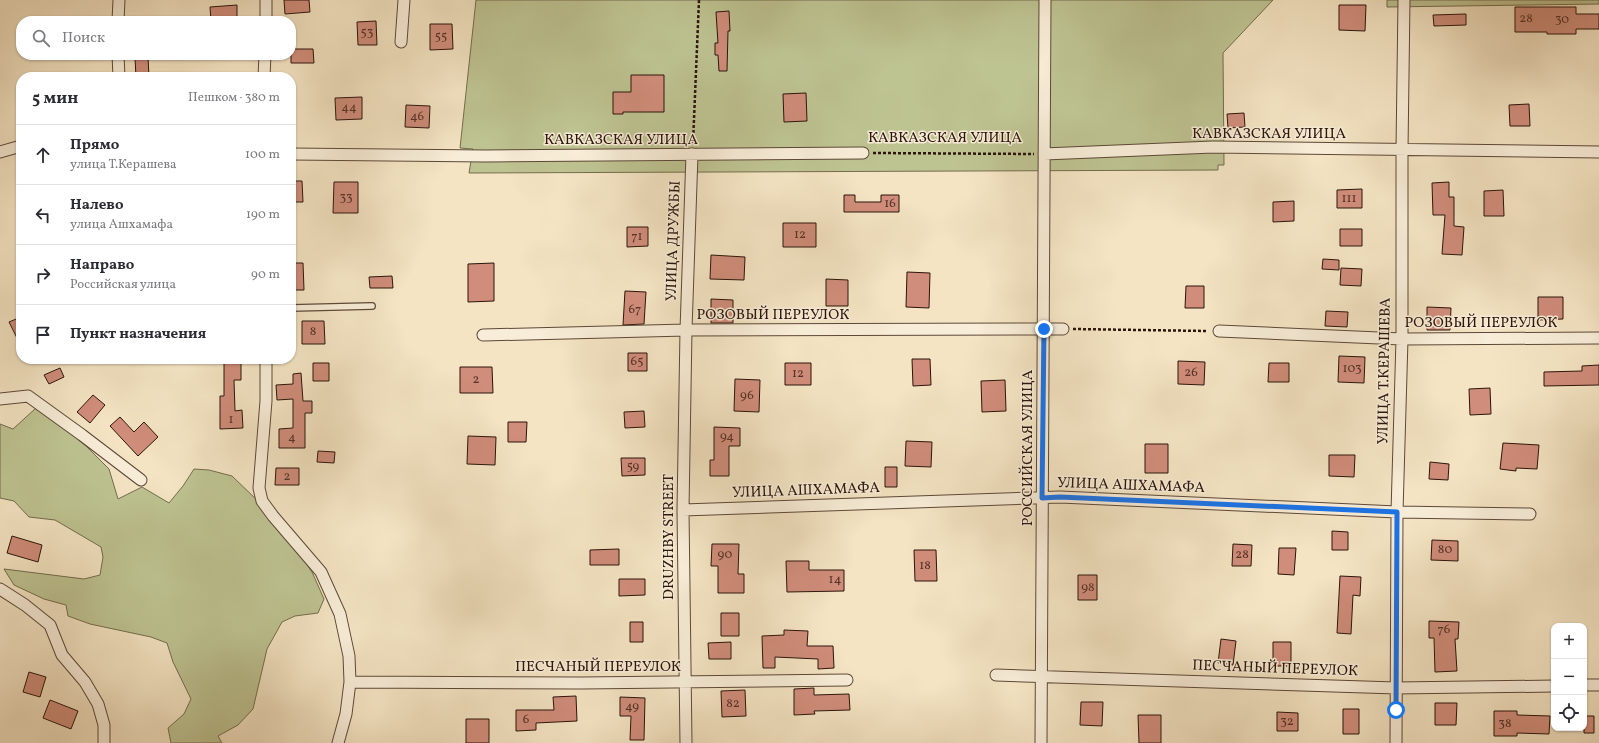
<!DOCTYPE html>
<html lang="ru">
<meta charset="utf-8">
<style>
body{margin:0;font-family:Vollkorn,serif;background:#f7f7f7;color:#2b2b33}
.controls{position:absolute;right:12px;bottom:12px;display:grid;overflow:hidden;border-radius:8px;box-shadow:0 1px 3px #0004}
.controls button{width:36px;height:36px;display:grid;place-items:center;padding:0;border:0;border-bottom:1px solid #e1e1e2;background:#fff;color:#2b2b33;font:20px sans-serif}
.stop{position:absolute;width:12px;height:12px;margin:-9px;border:3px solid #1a73e8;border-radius:50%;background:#fff}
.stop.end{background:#1a73e8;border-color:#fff;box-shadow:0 1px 4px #0008}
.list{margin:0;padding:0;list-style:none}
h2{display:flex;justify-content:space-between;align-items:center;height:52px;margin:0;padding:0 16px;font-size:17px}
h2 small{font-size:13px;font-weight:400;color:#7c7c81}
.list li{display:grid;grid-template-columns:26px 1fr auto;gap:12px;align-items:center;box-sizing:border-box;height:60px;padding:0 16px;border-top:1px solid #e1e1e2}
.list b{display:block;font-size:15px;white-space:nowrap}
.list p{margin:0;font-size:13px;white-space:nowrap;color:#7c7c81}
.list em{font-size:13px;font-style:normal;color:#7c7c81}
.icon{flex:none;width:22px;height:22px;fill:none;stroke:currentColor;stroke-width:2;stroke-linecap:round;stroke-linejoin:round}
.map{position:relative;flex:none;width:1599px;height:743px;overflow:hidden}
.search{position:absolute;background:#fff;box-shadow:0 1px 3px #0004;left:16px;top:16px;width:280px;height:44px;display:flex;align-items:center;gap:10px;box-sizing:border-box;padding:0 14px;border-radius:16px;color:#7c7c81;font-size:15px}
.panel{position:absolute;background:#fff;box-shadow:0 1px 3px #0004;left:16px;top:72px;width:280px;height:292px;border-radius:16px}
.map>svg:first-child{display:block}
.green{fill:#bec392;stroke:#746c4e}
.building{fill:#d08d7b;stroke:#2b140a}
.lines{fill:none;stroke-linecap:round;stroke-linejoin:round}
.lane-casing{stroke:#5d4838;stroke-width:8}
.street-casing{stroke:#5d4838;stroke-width:13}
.path{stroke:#2b140a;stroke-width:2.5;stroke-dasharray:3 2;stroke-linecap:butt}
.lane{stroke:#f8edd8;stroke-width:5.5}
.street{stroke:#f8edd8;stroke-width:11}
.route{stroke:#1a73e8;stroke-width:5}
.labels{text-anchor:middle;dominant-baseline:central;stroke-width:3;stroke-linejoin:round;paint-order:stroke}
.number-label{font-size:13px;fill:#543226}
.street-label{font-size:15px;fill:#2b140a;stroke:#f8edd8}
</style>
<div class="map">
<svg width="1599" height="743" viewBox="0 0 1599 743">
<rect width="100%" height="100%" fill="#f4e4c3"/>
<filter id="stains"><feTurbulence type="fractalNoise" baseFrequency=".005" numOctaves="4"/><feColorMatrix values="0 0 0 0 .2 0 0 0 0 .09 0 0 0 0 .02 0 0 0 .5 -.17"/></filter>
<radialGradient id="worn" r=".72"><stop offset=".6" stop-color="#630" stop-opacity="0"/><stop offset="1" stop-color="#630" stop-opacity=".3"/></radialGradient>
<path class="green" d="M476,0H1273L1223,53L1224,165H1218V170L469,173L473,149L460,148Z
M1387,0H1599V4L1387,7Z
M36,408L53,419L86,446L109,469L118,499L142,487L169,503L183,486L194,469L209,470L232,476L258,501L290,540L312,572L324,599L318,613L295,616L282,622L267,649L253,709L238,725L218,736L222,743H171L168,728L184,714L191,699L173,662L167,643L151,637L90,624L68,616L66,605L44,599L14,585L4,569L84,579L100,575L103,557L101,547L55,520L29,517L14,501L0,498V424L13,429Z"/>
<path class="building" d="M284,0H309L310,12L285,14Z
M237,5V21H211L210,7Z
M1339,5H1366L1365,31L1339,30Z
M1515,7H1576V14H1599V29H1576V34H1547V32H1515Z
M729,11L730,31H728L727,71H719L718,55H715V43H718L716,12Z
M1466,14V25L1434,26L1433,15Z
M376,21L377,45H358L357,22Z
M430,24H452L453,49L430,50Z
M291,49H313L314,63H291Z
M148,57L149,77H136L135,58Z
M631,75H664V112H623V114H613V92H631Z
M806,93L807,121L784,122L783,94Z
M362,97V119L336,120L335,98Z
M1529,104L1530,126H1510L1509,105Z
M406,105L430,106L429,128L405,127Z
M1244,113L1245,127L1228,128L1227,114Z
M291,181H302L303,202H291Z
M334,182H358V213H333Z
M1449,182V197H1454V226L1464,227L1462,255L1442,254L1445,215H1433L1432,183Z
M1362,189V208H1337V190Z
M1503,190L1504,216H1484V191Z
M844,195H855V202H881V195H899V212H844Z
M1294,201V221L1273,222V202Z
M783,223H816V247H783Z
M627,227H648V246L627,247Z
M1340,229H1362V246H1340Z
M711,255L745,257L744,280L710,279Z
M1323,259L1339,260V270L1322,269Z
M291,263H303L304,290H291Z
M494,263V301L468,302V264Z
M1341,268L1362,269L1361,286L1340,285Z
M907,272L930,273L929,308L906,307Z
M392,276L393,288H370L369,277Z
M826,279L848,280V306H826Z
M1186,286H1204V308H1185Z
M625,291L646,292L644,324L623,325Z
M1538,297H1563V319L1538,320Z
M711,299L733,300V323H711Z
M1427,307L1451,308L1450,330H1427Z
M1326,311L1348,312L1347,327L1325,326Z
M21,317V346L9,322Z
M302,321H324L325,344H302Z
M628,353H647V371H628Z
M1339,356L1365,357L1364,383L1338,382Z
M224,359H241V380H234L235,411L242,410L243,428L220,429V396H224Z
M912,359H930L931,385L913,386Z
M1178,361L1205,362L1204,385L1178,384Z
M313,363H329V381H313Z
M785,363H811V385H785Z
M1269,363H1289V382H1268Z
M1599,365V385L1544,386V372L1582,371V366Z
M460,367H492L493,393H460Z
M60,368L64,377L49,384L44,375Z
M301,373L303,401H312V413H305V448H279V429L293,428V399L277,400L276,385L293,384V374Z
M735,379L760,380L759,412L734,411Z
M1005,380L1006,411L982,412L981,381Z
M1490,388L1491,414L1470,415L1469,389Z
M93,395L105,405L90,423L77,412Z
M644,411L645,427L625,428L624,412Z
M120,417L134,432L144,422L158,437L138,456L110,426Z
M508,422H527L526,442H508Z
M714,427L740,428V446H729V476H710V460H714Z
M468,436L496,437L495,465L467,464Z
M906,441L932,442L931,467L905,466Z
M1503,443L1539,445L1537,469L1516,468V471L1500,469Z
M1145,444H1168V473H1145Z
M318,451L335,452L334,463L317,462Z
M1329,455H1355L1354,477L1329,476Z
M621,458H645V475L622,476Z
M1430,462L1449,464L1448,480L1429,479Z
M885,467H897V487H885Z
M276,468H299V485H275Z
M1332,531L1348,532V550H1332Z
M12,536L42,545L38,562L7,553Z
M1432,540L1458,541V561L1431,560Z
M712,544H739L738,574H744V593H718V566H711Z
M1233,544L1252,545L1251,566H1232Z
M1279,548H1296L1294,575L1278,574Z
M619,549V565H590V550Z
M914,550H936L937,581H915Z
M786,561H809V570H844V591L787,592Z
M1078,575H1097V600H1078Z
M1340,576L1361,577L1360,596L1353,595L1351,634L1337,633Z
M619,579H645V595L619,596Z
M721,613H739V636H721Z
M1429,621L1459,622L1458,639H1455L1457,671L1435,672L1434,638H1429Z
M630,622H643V642H630Z
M784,630L808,631L807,646H833L834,668L818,669V659L775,657V668H763L762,636L784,635Z
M1221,639L1236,641L1233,665L1218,663Z
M731,642V659H709L708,643Z
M1273,642H1291V666H1273Z
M29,672L46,677L40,697L23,692Z
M814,688V695L849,694L850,710L814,711L815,714L794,715V689Z
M745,690L746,716L722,717L721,691Z
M576,696L577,721L536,723V730L516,731V710H554L553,697Z
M620,697L645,698L644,740H630L631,716H620Z
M50,700L78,711L71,729L43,718Z
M1081,702H1103L1102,726L1080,725Z
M1435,703H1457L1456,725H1435Z
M1343,709H1359V734H1343Z
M1494,711H1517V715L1550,716L1549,734L1517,733V736H1494Z
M1277,712L1298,713V731H1277Z
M1138,715H1161V743H1139Z
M1584,716H1594V733H1584Z
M466,719H489V743H466Z"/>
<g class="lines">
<g class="lane-casing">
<path id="lane" d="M291,308L372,306"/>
</g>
<g class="street-casing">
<path id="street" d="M118,21L119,0
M266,21V0
M401,42L404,0
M118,55L119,77
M264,77L265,55
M0,152L21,146
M291,154L486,156L863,153
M1044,154L1213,147L1599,152
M1219,331L1402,339L1599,338
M483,335L686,330L1063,329
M266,359V401L259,488L262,501L273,516L321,572L340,614L349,656L350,682L346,714L338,743
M0,399L28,396L82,435L141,480
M683,510L1060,497L1397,512L1530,514
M0,589L25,605L50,625L62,655L85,682L98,704L104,725V743
M996,675L1396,688L1554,686
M350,682L581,683L847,680
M1584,685H1599
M686,743L683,510L686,330L692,154
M1041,743L1045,0
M1396,743L1397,512L1402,339V150L1404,0"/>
</g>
<path class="path" d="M693,143L699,0
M873,153L1034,154
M1073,329L1208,331"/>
<use href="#lane" class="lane"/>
<use href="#street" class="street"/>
</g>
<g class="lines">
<path class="route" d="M1044,329L1042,498L1060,497L1397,512L1396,710"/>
</g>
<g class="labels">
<g class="number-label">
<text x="1526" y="19">28</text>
<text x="1562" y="20">30</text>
<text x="367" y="33">53</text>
<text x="441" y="37">55</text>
<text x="349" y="108">44</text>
<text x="417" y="117">46</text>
<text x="346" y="198">33</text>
<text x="1349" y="199">111</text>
<text x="890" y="204">16</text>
<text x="800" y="235">12</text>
<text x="637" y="237">71</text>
<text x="635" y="310">67</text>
<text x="313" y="332">8</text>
<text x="637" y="362">65</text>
<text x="1352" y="369">103</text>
<text x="1191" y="373">26</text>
<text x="798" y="374">12</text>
<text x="476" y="380">2</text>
<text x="747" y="396">96</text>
<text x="231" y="420">1</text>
<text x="727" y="437">94</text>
<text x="292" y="438">4</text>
<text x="633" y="467">59</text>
<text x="287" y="477">2</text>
<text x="1445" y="550">80</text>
<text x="725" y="555">90</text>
<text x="1242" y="555">28</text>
<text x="925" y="566">18</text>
<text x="835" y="580">14</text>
<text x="1088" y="588">98</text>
<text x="1444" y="630">76</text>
<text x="733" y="704">82</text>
<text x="632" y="707">49</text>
<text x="526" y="720">6</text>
<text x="1287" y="722">32</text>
<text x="1505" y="724">38</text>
</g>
<g class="street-label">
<text x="1269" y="134">КАВКАЗCКАЯ УЛИЦА</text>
<text x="945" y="138">КАВКАЗCКАЯ УЛИЦА</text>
<text x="621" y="140">КАВКАЗCКАЯ УЛИЦА</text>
<text transform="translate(674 241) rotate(-88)">УЛИЦА ДРУЖБЫ</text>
<text x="773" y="315">РОЗОВЫЙ ПЕРЕУЛОК</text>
<text x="1481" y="323">РОЗОВЫЙ ПЕРЕУЛОК</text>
<text transform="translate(1385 371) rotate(-89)">УЛИЦА Т.КЕРАШЕВА</text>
<text transform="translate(1028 448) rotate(-90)">РОССИЙСКАЯ УЛИЦА</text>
<text transform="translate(1131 486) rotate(2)">УЛИЦА АШХАМАФА</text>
<text transform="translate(806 491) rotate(-2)">УЛИЦА АШХАМАФА</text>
<text transform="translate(669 537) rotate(-90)">DRUZHBY STREET</text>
<text x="598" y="667">ПЕСЧАНЫЙ ПЕРЕУЛОК</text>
<text transform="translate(1275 669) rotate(2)">ПЕСЧАНЫЙ ПЕРЕУЛОК</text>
</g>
</g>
<rect width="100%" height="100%" filter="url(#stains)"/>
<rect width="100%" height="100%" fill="url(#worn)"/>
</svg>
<div class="controls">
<button>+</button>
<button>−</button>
<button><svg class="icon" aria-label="locate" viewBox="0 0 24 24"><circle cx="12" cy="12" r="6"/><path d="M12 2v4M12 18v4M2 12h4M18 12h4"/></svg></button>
</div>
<div class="stop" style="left:1396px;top:710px"></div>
<div class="stop end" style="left:1044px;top:329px"></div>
<div class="search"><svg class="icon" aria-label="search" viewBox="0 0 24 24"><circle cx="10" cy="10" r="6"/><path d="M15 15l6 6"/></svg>Поиск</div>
<section class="panel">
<h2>5 мин<small>Пешком · 380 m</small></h2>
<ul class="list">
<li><svg class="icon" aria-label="ahead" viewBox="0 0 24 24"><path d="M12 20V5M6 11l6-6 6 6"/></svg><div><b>Прямо</b><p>улица Т.Керашева</p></div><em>100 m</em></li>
<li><svg class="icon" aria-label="left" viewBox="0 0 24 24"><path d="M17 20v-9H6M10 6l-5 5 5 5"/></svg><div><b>Налево</b><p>улица Ашхамафа</p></div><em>190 m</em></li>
<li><svg class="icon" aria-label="right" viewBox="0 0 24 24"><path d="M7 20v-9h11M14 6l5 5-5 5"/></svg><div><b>Направо</b><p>Российская улица</p></div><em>90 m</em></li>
<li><svg class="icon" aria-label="arrive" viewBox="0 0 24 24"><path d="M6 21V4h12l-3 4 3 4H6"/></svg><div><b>Пункт назначения</b></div></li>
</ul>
</section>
</div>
